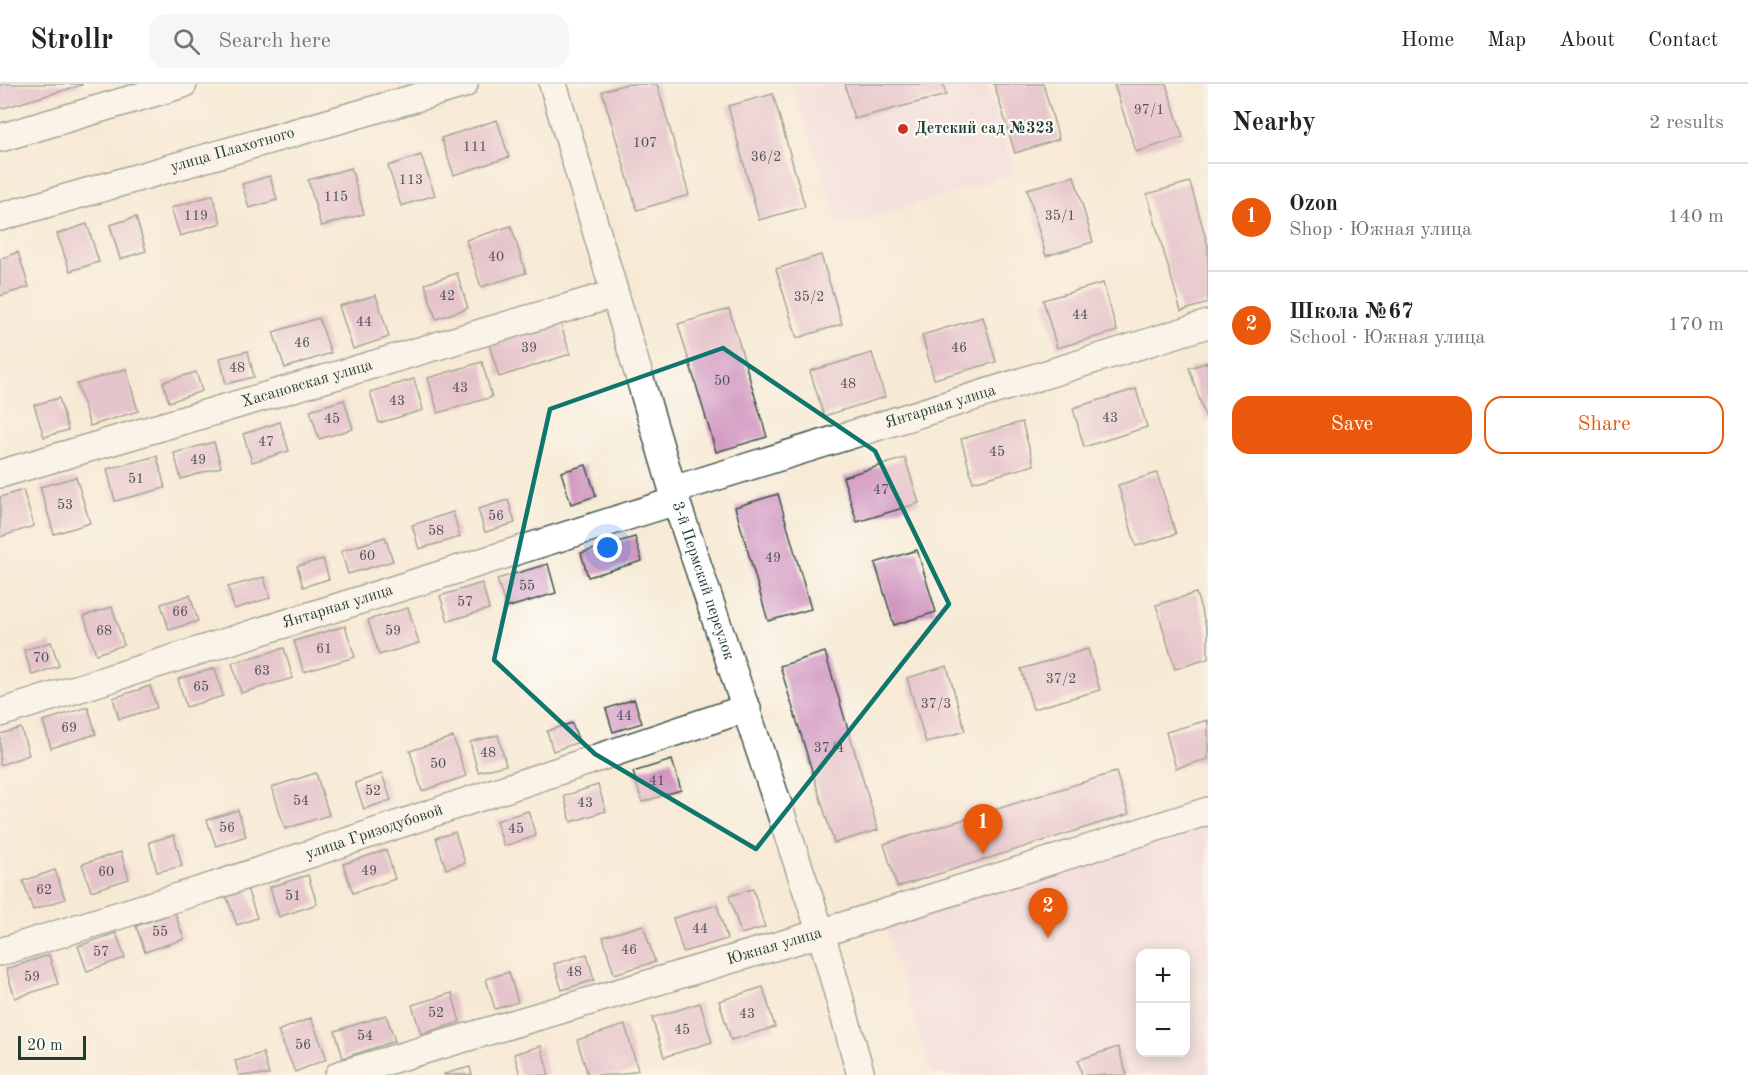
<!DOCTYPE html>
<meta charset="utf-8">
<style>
body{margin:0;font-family:"Old Standard TT",serif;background:#f6f6f6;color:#222}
.controls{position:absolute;right:18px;bottom:18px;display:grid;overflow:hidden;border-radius:12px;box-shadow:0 3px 15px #0003}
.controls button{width:54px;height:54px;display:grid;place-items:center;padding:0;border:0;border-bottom:2px solid #e0e0e0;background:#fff;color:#222;font:30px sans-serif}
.scale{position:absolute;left:18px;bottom:15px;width:68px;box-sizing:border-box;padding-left:6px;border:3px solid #1f3d34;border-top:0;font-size:16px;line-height:21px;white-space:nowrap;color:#1f3d34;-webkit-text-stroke:4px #fdfcf7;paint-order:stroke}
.you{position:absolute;left:608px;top:464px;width:21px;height:21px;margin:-15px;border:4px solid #fff;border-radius:50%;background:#1a73e8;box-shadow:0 0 0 9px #1a73e833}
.badge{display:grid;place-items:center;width:39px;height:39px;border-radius:50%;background:#ea580c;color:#fff;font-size:20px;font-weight:700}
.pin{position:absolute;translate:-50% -50px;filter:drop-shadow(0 2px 3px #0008)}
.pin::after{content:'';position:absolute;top:32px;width:21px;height:18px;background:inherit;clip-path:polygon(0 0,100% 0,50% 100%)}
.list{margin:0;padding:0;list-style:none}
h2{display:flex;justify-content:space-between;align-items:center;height:78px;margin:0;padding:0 24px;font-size:26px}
h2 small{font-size:20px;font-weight:400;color:#767676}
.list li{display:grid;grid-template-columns:39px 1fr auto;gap:18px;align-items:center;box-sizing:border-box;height:108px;padding:0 24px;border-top:2px solid #e0e0e0}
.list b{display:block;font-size:22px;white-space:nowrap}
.list p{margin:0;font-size:20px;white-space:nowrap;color:#767676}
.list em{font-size:20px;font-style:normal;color:#767676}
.actions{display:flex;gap:12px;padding:18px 24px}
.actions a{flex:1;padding:14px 0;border:2px solid #ea580c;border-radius:18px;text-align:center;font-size:21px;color:#ea580c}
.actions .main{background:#ea580c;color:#fff}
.icon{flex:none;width:33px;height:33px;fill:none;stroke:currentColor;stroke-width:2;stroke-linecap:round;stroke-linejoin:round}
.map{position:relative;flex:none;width:1208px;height:991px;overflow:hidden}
header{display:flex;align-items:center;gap:36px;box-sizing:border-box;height:84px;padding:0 30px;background:#fff;border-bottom:2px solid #e0e0e0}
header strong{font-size:28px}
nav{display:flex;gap:33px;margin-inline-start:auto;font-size:21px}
.search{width:420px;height:54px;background:#f6f6f6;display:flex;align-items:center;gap:15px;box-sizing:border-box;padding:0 21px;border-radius:18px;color:#767676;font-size:22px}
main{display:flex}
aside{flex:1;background:#fff}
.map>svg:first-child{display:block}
.built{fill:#efd0e6;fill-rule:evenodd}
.building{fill:#d197c0}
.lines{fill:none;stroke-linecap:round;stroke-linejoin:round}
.minor-casing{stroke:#3f574c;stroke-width:30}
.minor{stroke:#fff;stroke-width:27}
.marked{fill:none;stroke:#0f766e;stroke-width:4.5;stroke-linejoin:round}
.poi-dot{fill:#c8321e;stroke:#fdfcf7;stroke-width:2}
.labels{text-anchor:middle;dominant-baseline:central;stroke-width:4.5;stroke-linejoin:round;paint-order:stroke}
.number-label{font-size:14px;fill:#4c5457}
.poi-label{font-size:16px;font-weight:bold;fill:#1f3d34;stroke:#fdfcf7;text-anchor:start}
.street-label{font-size:16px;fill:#1f3d34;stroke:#fdfcf7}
</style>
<header>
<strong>Strollr</strong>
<div class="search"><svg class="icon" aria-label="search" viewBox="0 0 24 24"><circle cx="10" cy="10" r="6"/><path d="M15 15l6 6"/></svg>Search here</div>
<nav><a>Home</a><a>Map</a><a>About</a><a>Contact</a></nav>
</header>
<main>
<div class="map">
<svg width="1208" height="991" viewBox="0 0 1208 991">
<rect width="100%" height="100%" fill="#fdfcf7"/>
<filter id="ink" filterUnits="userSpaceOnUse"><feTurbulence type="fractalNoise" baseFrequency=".0167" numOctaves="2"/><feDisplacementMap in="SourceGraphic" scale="12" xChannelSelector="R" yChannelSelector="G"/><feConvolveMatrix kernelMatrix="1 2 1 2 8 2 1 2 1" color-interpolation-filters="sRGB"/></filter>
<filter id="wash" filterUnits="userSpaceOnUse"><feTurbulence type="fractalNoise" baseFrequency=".008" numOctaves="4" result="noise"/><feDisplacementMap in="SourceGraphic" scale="24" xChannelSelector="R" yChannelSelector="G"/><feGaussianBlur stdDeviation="1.35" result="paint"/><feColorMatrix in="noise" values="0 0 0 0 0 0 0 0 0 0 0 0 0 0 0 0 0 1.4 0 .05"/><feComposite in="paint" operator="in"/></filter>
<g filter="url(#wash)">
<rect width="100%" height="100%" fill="#f7ead6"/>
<path class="built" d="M791,0H985L1015,90L840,143Z
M1208,737V991H932L884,839ZM1140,870H1186V968H1140Z"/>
<g id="blocks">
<path class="building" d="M0,0H82V1L0,25Z
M627,0H657L689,111L637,126L602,7Z
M845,0H943L946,11L854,35Z
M994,0H1043L1059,55L1015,69Z
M1114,0H1166L1183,53L1136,68Z
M773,10L805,123L759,136L728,22Z
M497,36L509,73L454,91L441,54Z
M421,71L435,111L401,122L388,82Z
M351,84L364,130L321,142L308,96Z
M270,92L277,116L249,124L242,100Z
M1074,92L1093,158L1046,172L1027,105Z
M1190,98L1208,162V219L1181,227L1147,110Z
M213,111L221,139L180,152L171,124Z
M136,133L146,167L120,175L110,141Z
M87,140L99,178L70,187L57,150Z
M511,142L526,189L481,203L466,156Z
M18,168L29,203L0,212V175Z
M821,171L842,240L797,254L776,185Z
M457,189L468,224L436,235L425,200Z
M1103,199L1117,247L1057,264L1043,216Z
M376,211L389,253L353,265L339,222Z
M729,225L767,353L716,368L678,240Z
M983,233L996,278L934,295L922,251Z
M319,234L331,269L285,284L273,248Z
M559,234L570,270L499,293L488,257Z
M248,267L254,293L226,300L220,274Z
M872,269L885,313L824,332L810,287Z
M482,278L492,313L438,329L428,294Z
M1208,278V341L1189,284Z
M126,285L138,327L90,342L77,300Z
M196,288L202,307L169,318L163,298Z
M414,295L423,326L379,339L370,308Z
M1136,305L1147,343L1084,363L1073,324Z
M59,314L68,346L44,353L34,321Z
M344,316L353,345L319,355L310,326Z
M280,338L289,367L252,378L243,350Z
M1022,338L1034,381L973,398L961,355Z
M214,358L221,383L181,395L174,369Z
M157,372L165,404L115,417L107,385Z
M905,374L919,419L857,438L843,393Z
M586,381L596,412L571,420L561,388Z
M1157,389L1176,450L1136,462L1118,401Z
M76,393L90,439L54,450L40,403Z
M23,406L34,442L0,453V413Z
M778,410L811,525L768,537L735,423Z
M508,416L515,439L485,448L478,425Z
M453,428L460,453L419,465L412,441Z
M385,453L393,477L348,490L341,467Z
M635,453L642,477L588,493L581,469Z
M917,466L936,528L894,541L875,479Z
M323,475L329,495L303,503L297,482Z
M548,480L556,509L506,524L497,495Z
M264,493L270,514L234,525L228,503Z
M482,499L489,525L448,537L440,512Z
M1196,509L1208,548V575L1175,585L1156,521Z
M190,511L198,537L169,546L161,520Z
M112,523L124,561L96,570L84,532Z
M408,524L419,559L379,571L368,536Z
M345,542L355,573L304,588L294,557Z
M51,558L59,582L32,591L24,566Z
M284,564L293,594L241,609L232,579Z
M1088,565L1100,606L1033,625L1021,585Z
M825,568L878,746L834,759L780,582Z
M947,582L965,647L926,659L907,594Z
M215,584L223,612L186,623L178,595Z
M150,602L157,624L119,635L113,614Z
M634,615L642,639L613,648L606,625Z
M88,623L96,650L51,664L43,637Z
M1208,636V675L1176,684L1166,648Z
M572,639L579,658L553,667L547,647Z
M21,644L29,671L0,681V650Z
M498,651L506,681L478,688L470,658Z
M453,653L466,692L422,707L410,667Z
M672,676L681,706L642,718L633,688Z
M1116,688L1129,730L897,803L884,760Z
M316,689L329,731L285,745L272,703Z
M382,690L391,716L364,725L355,699Z
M598,701L606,727L571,738L564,712Z
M238,726L246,752L216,762L207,736Z
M528,727L536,752L504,762L496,737Z
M455,748L465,779L446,785L436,754Z
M174,751L182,782L157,788L149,758Z
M386,766L395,795L353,809L343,780Z
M121,768L129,795L91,807L82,780Z
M55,786L65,815L33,826L23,797Z
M308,791L317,820L279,833L270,803Z
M247,804L257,834L237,841L226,811Z
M753,805L765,843L741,850L729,812Z
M717,821L727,855L683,868L673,834Z
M175,829L184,855L145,868L136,842Z
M643,841L655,878L614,890L603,853Z
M116,849L125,874L87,887L78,862Z
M587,870L594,896L562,906L554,880Z
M49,871L58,900L15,914L6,885Z
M509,888L518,918L495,925L486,895Z
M763,903L775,943L731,956L719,917Z
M452,909L460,938L421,950L412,921Z
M700,919L712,958L664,973L652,934Z
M386,931L395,957L343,974L335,947Z
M311,934L327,975L295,988L278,947Z
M625,941L638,986L620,991H588L577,956Z
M541,962L549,991H520L514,970Z
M1118,963L1127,991H1082L1078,976Z
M263,969L269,991H239L235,977Z
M470,983L472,991H444V990Z"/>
</g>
</g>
<g filter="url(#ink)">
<use href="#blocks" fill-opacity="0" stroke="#3f574c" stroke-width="1.5"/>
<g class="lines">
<g class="minor-casing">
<g id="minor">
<path id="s1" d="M553,0L676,417L821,849L861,991"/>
<path d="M0,54L183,0"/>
<path id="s2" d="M0,133L464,0"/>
<path id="s3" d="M0,390L614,210"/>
<path id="s4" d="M673,406L1208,240"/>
<path id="s5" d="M0,629L676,417"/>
<path id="s6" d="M0,868L214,802L747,624"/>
<path id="s7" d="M339,991L821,849L1208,727"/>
</g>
</g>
<use href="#minor" class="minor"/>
</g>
</g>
<path d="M0 0H1208V991H0ZM723,264L875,367L949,520L756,765L595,670L494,576L550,325Z" fill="#f7ead6" fill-opacity=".55" fill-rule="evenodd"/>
<path class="marked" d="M723,264L875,367L949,520L756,765L595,670L494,576L550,325Z"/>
<circle class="poi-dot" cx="903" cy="45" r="6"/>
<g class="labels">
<g class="number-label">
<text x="1149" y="26">97/1</text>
<text x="645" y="59">107</text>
<text x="475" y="63">111</text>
<text x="766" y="73">36/2</text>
<text x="411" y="96">113</text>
<text x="336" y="113">115</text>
<text x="196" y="132">119</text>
<text x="1060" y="132">35/1</text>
<text x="496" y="173">40</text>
<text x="447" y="212">42</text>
<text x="809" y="213">35/2</text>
<text x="1080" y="231">44</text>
<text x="364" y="238">44</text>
<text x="302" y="259">46</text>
<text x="529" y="264">39</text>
<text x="959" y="264">46</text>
<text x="237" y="284">48</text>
<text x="722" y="297">50</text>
<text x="848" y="300">48</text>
<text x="460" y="304">43</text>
<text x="397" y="317">43</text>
<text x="1110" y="334">43</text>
<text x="332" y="335">45</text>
<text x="266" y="358">47</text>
<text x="997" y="368">45</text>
<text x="198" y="376">49</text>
<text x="136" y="395">51</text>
<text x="881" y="406">47</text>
<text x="65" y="421">53</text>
<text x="496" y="432">56</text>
<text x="436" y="447">58</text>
<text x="367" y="472">60</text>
<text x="773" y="474">49</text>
<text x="527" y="502">55</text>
<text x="465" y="518">57</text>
<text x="180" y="528">66</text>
<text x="104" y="547">68</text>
<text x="393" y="547">59</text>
<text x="324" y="565">61</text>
<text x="41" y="574">70</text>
<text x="262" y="587">63</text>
<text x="1061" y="595">37/2</text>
<text x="201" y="603">65</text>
<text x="936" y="620">37/3</text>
<text x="624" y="632">44</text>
<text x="69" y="644">69</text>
<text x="829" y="664">37/4</text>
<text x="488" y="669">48</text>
<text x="438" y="680">50</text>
<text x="657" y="697">41</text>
<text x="373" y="707">52</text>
<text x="301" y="717">54</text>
<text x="585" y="719">43</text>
<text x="227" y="744">56</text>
<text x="516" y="745">45</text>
<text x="369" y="787">49</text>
<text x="106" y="788">60</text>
<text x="44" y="806">62</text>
<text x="293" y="812">51</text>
<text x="700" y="845">44</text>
<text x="160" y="848">55</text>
<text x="629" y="866">46</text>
<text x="101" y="868">57</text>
<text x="574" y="888">48</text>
<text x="32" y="893">59</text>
<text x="436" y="929">52</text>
<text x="747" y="930">43</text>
<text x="682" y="946">45</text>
<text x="365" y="952">54</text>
<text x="303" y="961">56</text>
</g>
<g class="poi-label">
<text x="915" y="45">Детский сад №323</text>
</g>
<g class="street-label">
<text stroke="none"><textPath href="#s2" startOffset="242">улица Плахотного</textPath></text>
<text stroke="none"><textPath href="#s3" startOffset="320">Хасановская улица</textPath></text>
<text stroke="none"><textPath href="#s4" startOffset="280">Янтарная улица</textPath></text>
<text stroke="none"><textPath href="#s1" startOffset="519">3-й Пермский переулок</textPath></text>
<text stroke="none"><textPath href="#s5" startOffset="354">Янтарная улица</textPath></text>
<text stroke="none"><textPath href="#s6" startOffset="393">улица Гризодубовой</textPath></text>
<text stroke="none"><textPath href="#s7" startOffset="454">Южная улица</textPath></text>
</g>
</g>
</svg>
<div class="controls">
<button>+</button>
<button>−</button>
</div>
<div class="scale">20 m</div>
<div class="you"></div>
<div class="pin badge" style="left:983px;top:770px">1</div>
<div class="pin badge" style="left:1048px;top:854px">2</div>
</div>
<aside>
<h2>Nearby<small>2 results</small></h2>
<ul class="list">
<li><span class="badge">1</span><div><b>Ozon</b><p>Shop · Южная улица</p></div><em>140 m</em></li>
<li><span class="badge">2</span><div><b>Школа №67</b><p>School · Южная улица</p></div><em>170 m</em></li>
</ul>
<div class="actions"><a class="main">Save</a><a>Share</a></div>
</aside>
</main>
